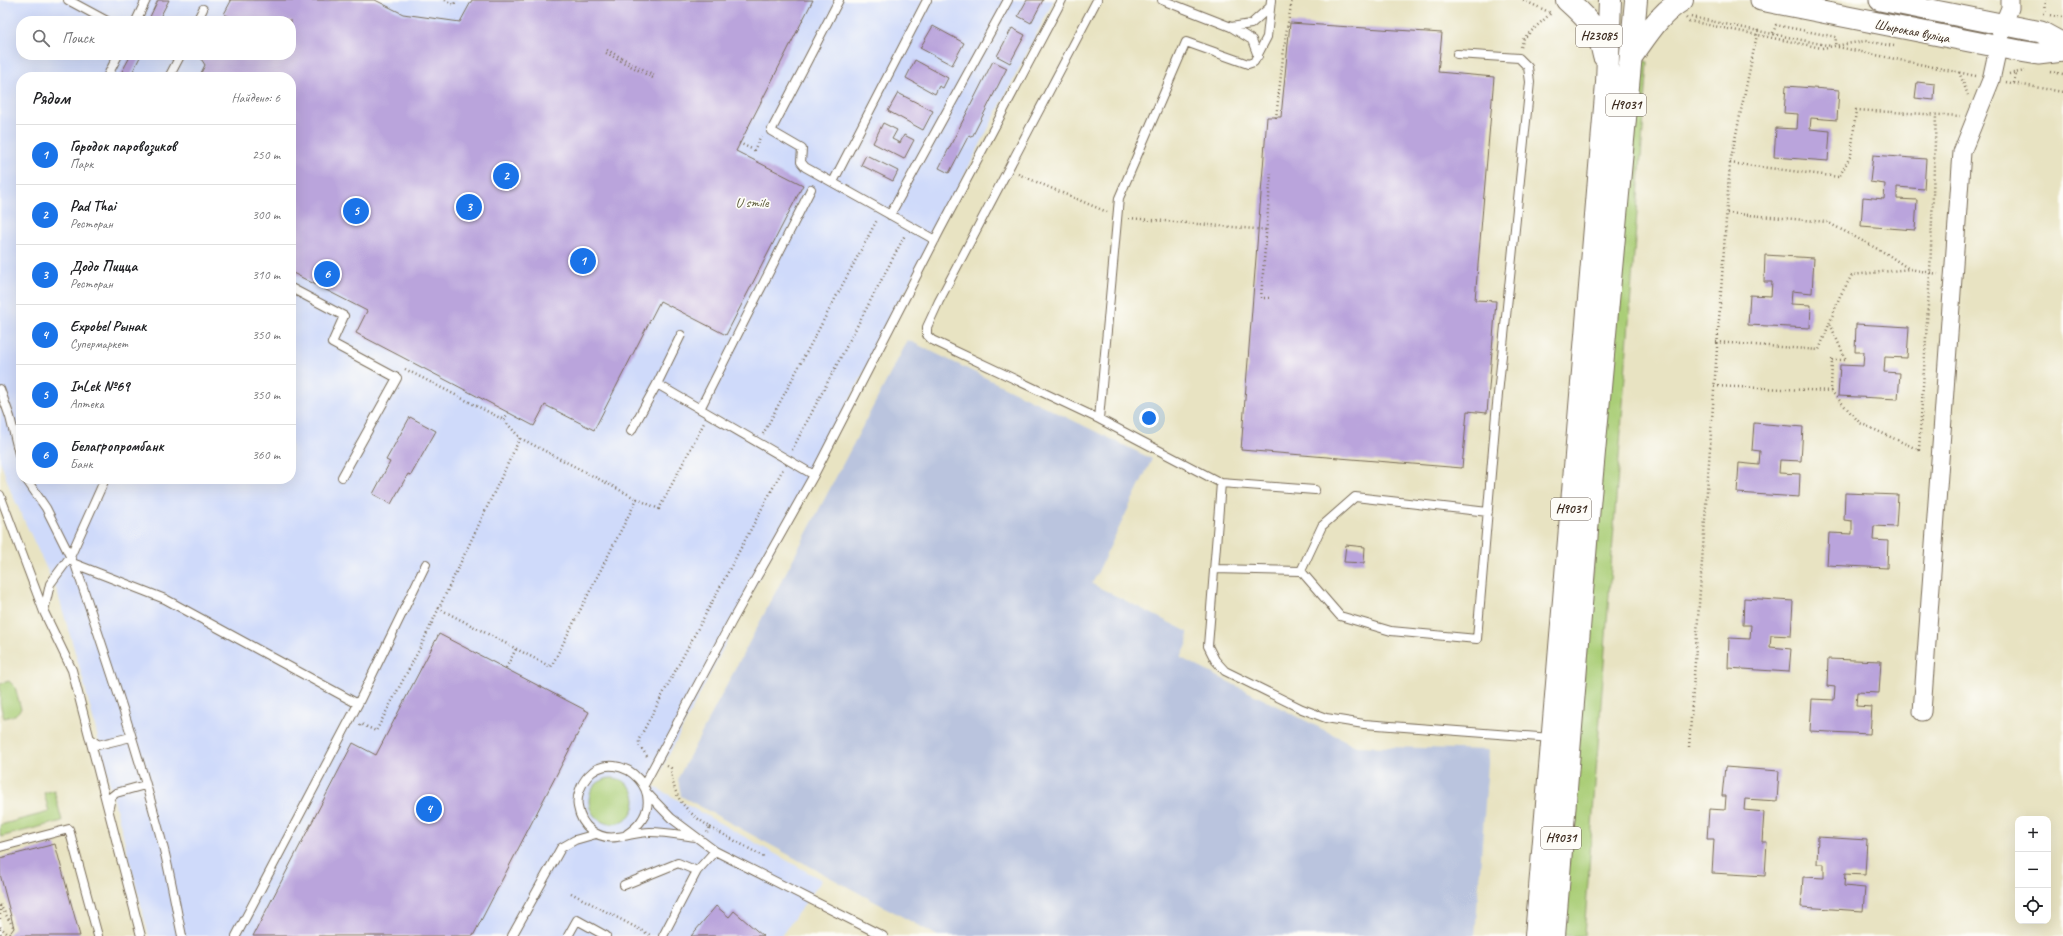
<!DOCTYPE html>
<html lang="ru">
<meta charset="utf-8">
<style>
body{margin:0;font-family:Caveat,sans-serif;background:#f2f2f2;color:#202124}
.controls{position:absolute;right:12px;bottom:12px;display:grid;overflow:hidden;border-radius:8px;box-shadow:0 4px 16px #0002}
.controls button{width:36px;height:36px;display:grid;place-items:center;padding:0;border:0;border-bottom:1px solid #e0e0e0;background:#fff;color:#202124;font:20px sans-serif}
.you{position:absolute;left:1149px;top:418px;width:14px;height:14px;margin:-10px;border:3px solid #fff;border-radius:50%;background:#1a73e8;box-shadow:0 0 0 6px #1a73e833}
.badge{display:grid;place-items:center;width:26px;height:26px;border-radius:50%;background:#1a73e8;color:#fff;font-size:13px;font-weight:700}
.pin{position:absolute;translate:-50% -50%;border:2px solid #fff;box-shadow:0 1px 4px #0006}
.list{margin:0;padding:0;list-style:none}
h2{display:flex;justify-content:space-between;align-items:center;height:52px;margin:0;padding:0 16px;font-size:17px}
h2 small{font-size:13px;font-weight:400;color:#757577}
.list li{display:grid;grid-template-columns:26px 1fr auto;gap:12px;align-items:center;box-sizing:border-box;height:60px;padding:0 16px;border-top:1px solid #e0e0e0}
.list b{display:block;font-size:15px;white-space:nowrap}
.list p{margin:0;font-size:13px;white-space:nowrap;color:#757577}
.list em{font-size:13px;font-style:normal;color:#757577}
.icon{flex:none;width:22px;height:22px;fill:none;stroke:currentColor;stroke-width:2;stroke-linecap:round;stroke-linejoin:round}
.map{position:relative;flex:none;width:2063px;height:936px;overflow:hidden}
.search{position:absolute;background:#fff;box-shadow:0 4px 16px #0002;left:16px;top:16px;width:280px;height:44px;display:flex;align-items:center;gap:10px;box-sizing:border-box;padding:0 14px;border-radius:16px;color:#757577;font-size:15px}
.panel{position:absolute;background:#fff;box-shadow:0 4px 16px #0002;left:16px;top:72px;width:280px;height:412px;border-radius:16px}
.map>svg:first-child{display:block}
.built{fill:#cfdafa;fill-rule:evenodd}
.industrial{fill:#bac4de}
.green{fill:#aace77;stroke:#727c4a}
.building{fill:#baa4dc}
.lines{fill:none;stroke-linecap:round;stroke-linejoin:round}
.service-casing{stroke:#786b57;stroke-width:10}
.minor-casing{stroke:#786b57;stroke-width:19}
.tertiary-casing{stroke:#786b57;stroke-width:23}
.primary-casing{stroke:#786b57;stroke-width:24}
.path{stroke:#786b57;stroke-width:2.5;stroke-dasharray:1 3;stroke-linecap:butt}
.service{stroke:#fff;stroke-width:8}
.minor{stroke:#fff;stroke-width:17}
.tertiary{stroke:#fff;stroke-width:21}
.primary{stroke:#fff;stroke-width:22}
.labels{text-anchor:middle;dominant-baseline:central;stroke-width:3.5;stroke-linejoin:round;paint-order:stroke}
.shield{fill:#fdfcf7;stroke:#75695f;stroke-width:1}
.shield-label{font-size:13px;font-weight:bold;fill:#3b2a1e}
.street-label{font-size:14px;fill:#3b2a1e;stroke:#fdfcf7}
.park-label{font-size:14px;fill:#5c5b39;stroke:#fdfcf7}
</style>
<div class="map">
<svg width="2063" height="936" viewBox="0 0 2063 936">
<rect width="100%" height="100%" fill="#fdfcf7"/>
<filter id="ink" filterUnits="userSpaceOnUse"><feTurbulence type="fractalNoise" baseFrequency=".025" numOctaves="2"/><feDisplacementMap in="SourceGraphic" scale="8" xChannelSelector="R" yChannelSelector="G"/><feConvolveMatrix kernelMatrix="1 2 1 2 8 2 1 2 1" color-interpolation-filters="sRGB"/></filter>
<filter id="wash" filterUnits="userSpaceOnUse"><feTurbulence type="fractalNoise" baseFrequency=".012" numOctaves="4" result="noise"/><feDisplacementMap in="SourceGraphic" scale="16" xChannelSelector="R" yChannelSelector="G"/><feGaussianBlur stdDeviation="0.9" result="paint"/><feColorMatrix in="noise" values="0 0 0 0 0 0 0 0 0 0 0 0 0 0 0 0 0 1.4 0 .05"/><feComposite in="paint" operator="in"/></filter>
<g filter="url(#wash)">
<rect width="100%" height="100%" fill="#e8e3c2"/>
<path class="built" d="M0,0H1054L653,786L822,880L781,936H149L82,676L57,591L11,492L0,460ZM21,21H291V55H21ZM21,77H291V479H21Z"/>
<path class="industrial" d="M908,340L1152,459L1092,584L1188,632L1187,645L1181,658L1356,746L1489,750L1475,936H938L681,796L678,778Z"/>
<path class="green" d="M1634,58L1648,62L1584,936H1563Z
M9,681L15,687L21,709L15,715L4,718L0,704V684Z
M589 801a23 23 0 1 1 46 0a23 23 0 1 1-46 0Z
M54,790L62,821L0,837V825L49,812L44,793Z"/>
<g id="blocks">
<path class="building" d="M158,0H169L158,21H148Z
M229,0H375L403,14L460,22L472,0H813L736,151L803,185L726,335L660,301L594,430L545,405L534,426L356,333L367,311L291,272V77H199L205,65L200,57L209,55H291V21H228L230,17L224,14L231,1Z
M1027,0H1043L1031,23L1018,16Z
M1290,23L1442,33L1438,72L1494,77L1475,300L1496,301L1487,413L1467,411L1462,468L1241,450L1267,117H1281Z
M933,26L964,43L952,65L920,48Z
M1012,28L1025,35L1010,63L997,56Z
M131,55H141L130,77H119Z
M915,60L948,78L943,88L939,86L935,94L906,78Z
M993,61L1007,68L972,137L969,135L949,173L939,168Z
M1917,82L1935,84L1934,100L1915,98Z
M1786,86L1839,90L1837,120L1811,118L1810,129L1830,131L1828,161L1774,157L1776,128L1797,129L1798,114L1784,113Z
M898,93L933,111L923,130L888,111Z
M883,123L897,130L892,139L900,143L904,135L914,140L904,159L873,143Z
M866,155L898,171L893,181L861,165Z
M1873,155L1926,159L1924,189L1897,187V199L1917,200L1915,230L1861,226L1863,197L1884,199L1885,184L1870,182Z
M1765,255L1814,258L1812,293L1792,291L1791,304L1811,305L1810,328L1748,325L1750,295L1771,296L1772,282H1764Z
M1856,324L1909,327L1907,358L1885,357L1884,372L1900,373L1898,399L1838,396L1840,365L1863,366L1864,352H1855Z
M410,417L436,431L411,475L408,474L391,504L373,494L390,462L386,460Z
M1754,423L1803,427L1801,461L1780,460L1779,473L1800,474L1799,497L1737,493L1739,463L1759,465L1760,451L1752,450Z
M1845,493L1898,495L1896,527L1874,526L1873,540L1888,541L1887,568L1827,565L1829,533L1852,534V521L1844,520Z
M1346,545L1365,547L1364,563L1344,562Z
M1744,598L1793,601L1791,636L1771,635L1770,647L1791,649L1789,672L1728,668L1729,638L1750,639L1751,625H1743Z
M439,634L589,712L473,936H253L353,743L376,755Z
M1828,659L1881,661L1879,693L1857,692L1856,706L1872,707L1870,734L1810,731L1812,699L1834,700L1835,687L1827,686Z
M1725,767L1779,771L1777,801L1745,799L1744,810L1764,812L1762,842H1767L1765,876L1712,873L1714,839H1707L1709,809L1725,810L1726,796H1722Z
M1818,837L1867,840L1865,875L1845,874L1844,886L1865,888L1863,911L1801,907L1803,877L1824,878V864H1817Z
M55,844L80,936H8L14,928L0,874V858Z
M716,906L729,917L734,911L763,936H691Z"/>
</g>
</g>
<g filter="url(#ink)">
<use href="#blocks" fill-opacity="0" stroke="#786b57" stroke-width="1"/>
<g class="lines">
<g class="service-casing">
<path id="service" d="M68,0L107,21
M839,0L771,131L802,149L801,162L805,167L935,240
M1097,0L939,301L927,327V335L932,340L1099,419L1221,483L1315,490
M1162,0L1231,27L1251,24L1270,7
M136,21L146,0
M197,21L203,9
M1231,27L1252,40L1258,56
M107,77L118,55
M169,77L179,58L173,55
M833,182L927,0
M890,215L1008,0
M291,288L344,316L332,343L397,378L342,477
M657,384L814,475
M0,389L10,417L21,462
M700,409L811,189
M1099,419L1119,198L1186,42L1248,64L1254,62L1267,37L1271,0
M631,431L657,384L681,335
M26,479L46,508L72,560
M1221,483L1208,646L1215,660L1225,671L1302,709L1326,718L1364,724L1552,738
M0,495L44,612L72,670L141,936
M1215,569L1301,571L1340,616L1391,631L1477,639L1496,414L1530,82L1528,67L1519,58L1457,54
M1301,571L1322,526L1355,497L1488,512
M44,611L50,584L70,557L105,479
M91,739L98,745L131,737
M644,785L732,621L814,475L940,230L1062,0
M647,793L671,818L715,851L883,936
M109,807L111,797L116,793L145,785
M627,834C680,798 618,743 588,776C581,784 576,796 578,807C581,826 597,840 617,837C628,836 638,832 650,832C665,832 681,835 696,837
M0,847L69,829L98,936
M624,885L678,863L697,871
M182,936C176,908 171,878 164,850C139,753 107,659 75,564L165,599L358,704
M236,936L358,704L426,564
M512,936L561,848L575,840L596,834
M568,936L577,920L606,936
M663,936L697,871L715,851"/>
</g>
<g class="minor-casing">
<path id="minor" d="M1922,712L1962,152L1991,80L2003,25L2010,8V0"/>
</g>
<g class="tertiary-casing">
<path id="tertiary" d="M1761,0L2020,51L2038,54L2063,51
M1880,0L2041,32L2063,44"/>
</g>
<g class="primary-casing">
<path id="primary" d="M1567,0C1587,18 1599,29 1604,56
M1631,57C1647,35 1659,14 1682,0
M1536,936L1607,83L1610,0
M1554,936L1589,506L1636,0"/>
</g>
<path class="path" d="M445,0L454,5L456,0
M2043,14H2045L2046,0
M2050,15L2063,17
M1691,17L1831,46
M1686,18L1689,21L1822,48L1865,41L1894,46
M1773,33L1776,25L1836,37L1835,47
M1521,47L1524,38L1551,13L1523,0
M1838,47L1976,76
M607,50L656,76
M606,53L655,79
M1959,72L1968,95
M2050,72L2063,74
M2009,74L2025,71
M2006,82L2063,92
M2014,83L2016,73
M1276,118L1285,40L1292,0
M739,143L754,150L761,136
M1730,163L1839,177L1851,155L1856,110L1960,116
M1018,174L1107,212
M1727,213L1827,222L1887,254L1909,269
M1129,218L1267,230
M1269,298H1261L1271,172
M1716,342L1819,350L1840,296L1852,275L1910,269L1938,274
M405,369L504,420L520,438L637,499
M1714,386L1831,391L1832,360H1846L1830,324
M1831,391L1860,423L1919,450L1930,273L1936,115
M504,420L508,412
M763,434L877,220
M792,450L905,235
M438,608L551,667L637,499L659,509L704,423
M506,668L516,649
M360,726L361,724L376,731L419,650L520,438
M1689,747L1730,163L1758,30
M647,756L639,745V739L783,469
M667,766L671,768C673,798 685,811 710,827L707,832
M710,827L766,858
M571,893L652,936
M0,905L14,928
M0,919V906
M0,927L9,935
M0,929L1,936"/>
<use href="#service" class="service"/>
<use href="#minor" class="minor"/>
<use href="#tertiary" class="tertiary"/>
<use href="#primary" class="primary"/>
</g>
</g>
<g class="labels">
<g class="shield">
<rect x="1576" y="25" width="46" height="22" rx="3"/>
<rect x="1606" y="94" width="40" height="22" rx="3"/>
<rect x="1551" y="498" width="40" height="22" rx="3"/>
<rect x="1541" y="827" width="40" height="22" rx="3"/>
</g>
<g class="shield-label">
<text x="1599" y="36">Н23085</text>
<text x="1626" y="105">Н9031</text>
<text x="1571" y="509">Н9031</text>
<text x="1561" y="838">Н9031</text>
</g>
<g class="street-label">
<text transform="translate(1912 31) rotate(11)">Шырокая вуліца</text>
</g>
<g class="park-label">
<text x="752" y="202">U smile</text>
</g>
</g>
</svg>
<div class="controls">
<button>+</button>
<button>−</button>
<button><svg class="icon" aria-label="locate" viewBox="0 0 24 24"><circle cx="12" cy="12" r="6"/><path d="M12 2v4M12 18v4M2 12h4M18 12h4"/></svg></button>
</div>
<div class="you"></div>
<div class="pin badge" style="left:583px;top:261px">1</div>
<div class="pin badge" style="left:506px;top:176px">2</div>
<div class="pin badge" style="left:469px;top:207px">3</div>
<div class="pin badge" style="left:429px;top:809px">4</div>
<div class="pin badge" style="left:356px;top:211px">5</div>
<div class="pin badge" style="left:327px;top:274px">6</div>
<div class="search"><svg class="icon" aria-label="search" viewBox="0 0 24 24"><circle cx="10" cy="10" r="6"/><path d="M15 15l6 6"/></svg>Поиск</div>
<section class="panel">
<h2>Рядом<small>Найдено: 6</small></h2>
<ul class="list">
<li><span class="badge">1</span><div><b>Городок паровозиков</b><p>Парк</p></div><em>250 m</em></li>
<li><span class="badge">2</span><div><b>Pad Thai</b><p>Ресторан</p></div><em>300 m</em></li>
<li><span class="badge">3</span><div><b>Додо Пицца</b><p>Ресторан</p></div><em>310 m</em></li>
<li><span class="badge">4</span><div><b>Expobel Рынак</b><p>Супермаркет</p></div><em>350 m</em></li>
<li><span class="badge">5</span><div><b>InLek №69</b><p>Аптека</p></div><em>350 m</em></li>
<li><span class="badge">6</span><div><b>Белагропромбанк</b><p>Банк</p></div><em>360 m</em></li>
</ul>
</section>
</div>
